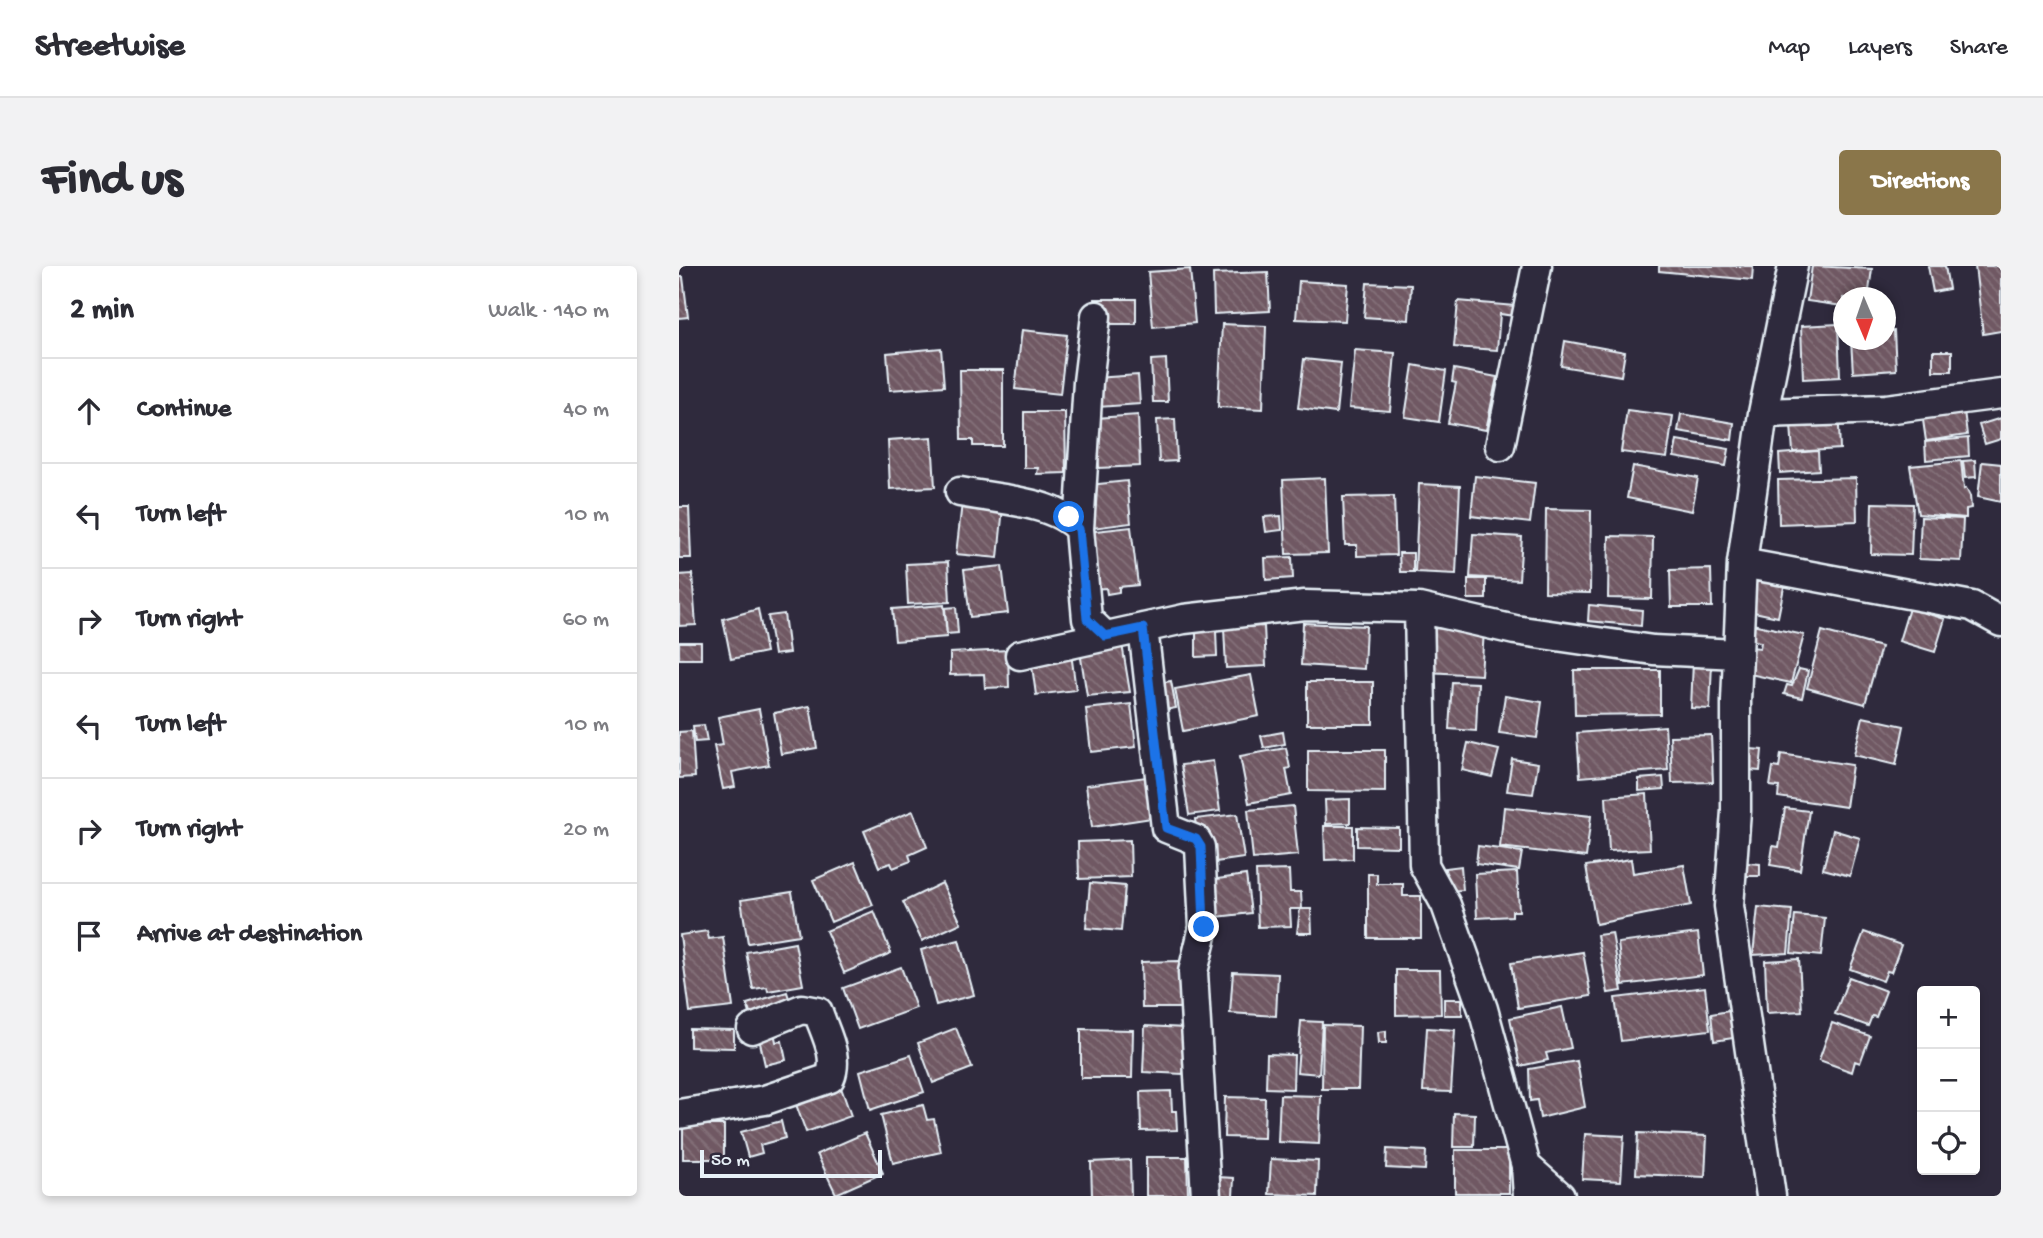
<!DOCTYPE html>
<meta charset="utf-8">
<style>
body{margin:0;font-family:"Gochi Hand",sans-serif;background:#f2f2f3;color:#2b2b33}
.controls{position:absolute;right:21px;bottom:21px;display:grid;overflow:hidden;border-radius:7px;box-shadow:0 4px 10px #0003}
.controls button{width:63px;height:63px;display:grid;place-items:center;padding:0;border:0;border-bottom:2px solid #e1e1e2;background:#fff;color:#2b2b33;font:35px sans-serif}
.compass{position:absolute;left:1154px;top:21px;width:63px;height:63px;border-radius:50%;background:#fff;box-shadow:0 4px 10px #0003;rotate:178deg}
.scale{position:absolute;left:21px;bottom:18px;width:182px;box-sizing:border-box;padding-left:7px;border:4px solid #e8f1f8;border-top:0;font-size:19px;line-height:24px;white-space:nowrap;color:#e8f1f8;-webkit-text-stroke:5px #2f2a3d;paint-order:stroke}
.stop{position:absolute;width:21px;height:21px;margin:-16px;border:5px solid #1a73e8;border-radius:50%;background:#fff}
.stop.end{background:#1a73e8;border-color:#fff;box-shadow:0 2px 7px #0008}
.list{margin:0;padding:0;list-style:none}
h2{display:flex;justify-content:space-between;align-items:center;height:91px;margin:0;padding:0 28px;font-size:30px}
h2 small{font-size:23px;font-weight:400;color:#7c7c81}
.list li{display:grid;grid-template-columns:46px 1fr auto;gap:21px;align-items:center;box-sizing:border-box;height:105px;padding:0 28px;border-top:2px solid #e1e1e2}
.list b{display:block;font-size:26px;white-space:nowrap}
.list em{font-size:23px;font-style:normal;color:#7c7c81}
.icon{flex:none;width:38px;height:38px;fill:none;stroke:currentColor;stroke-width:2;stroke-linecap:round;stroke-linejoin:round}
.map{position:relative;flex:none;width:1322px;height:930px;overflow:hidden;border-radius:7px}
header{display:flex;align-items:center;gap:42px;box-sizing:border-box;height:98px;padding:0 35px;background:#fff;border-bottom:2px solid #e1e1e2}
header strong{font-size:33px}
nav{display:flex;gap:38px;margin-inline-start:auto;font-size:24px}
.intro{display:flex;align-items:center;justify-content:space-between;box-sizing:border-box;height:168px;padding:0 42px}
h1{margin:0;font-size:49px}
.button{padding:18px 32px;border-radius:7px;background:#8a764a;color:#fff;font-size:24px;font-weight:700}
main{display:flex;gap:42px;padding:0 42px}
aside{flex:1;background:#fff;border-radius:7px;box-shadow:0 4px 10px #0003}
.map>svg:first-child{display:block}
.building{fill:url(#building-back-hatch);stroke:#e8f1f8;stroke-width:2}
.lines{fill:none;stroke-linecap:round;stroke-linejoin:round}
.minor-casing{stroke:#e8f1f8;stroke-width:33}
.minor{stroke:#2f2a3d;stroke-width:28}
.route{stroke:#1a73e8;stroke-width:9}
</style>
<header>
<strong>Streetwise</strong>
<nav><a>Map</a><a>Layers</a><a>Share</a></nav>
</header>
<div class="intro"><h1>Find us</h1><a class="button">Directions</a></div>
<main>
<aside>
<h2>2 min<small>Walk · 140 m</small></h2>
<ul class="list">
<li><svg class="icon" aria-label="ahead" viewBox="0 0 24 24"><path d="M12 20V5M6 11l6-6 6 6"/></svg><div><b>Continue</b></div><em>40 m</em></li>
<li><svg class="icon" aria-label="left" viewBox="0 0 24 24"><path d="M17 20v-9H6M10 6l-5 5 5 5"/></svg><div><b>Turn left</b></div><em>10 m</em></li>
<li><svg class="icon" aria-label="right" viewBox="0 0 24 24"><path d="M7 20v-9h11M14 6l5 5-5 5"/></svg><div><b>Turn right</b></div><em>60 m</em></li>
<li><svg class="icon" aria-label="left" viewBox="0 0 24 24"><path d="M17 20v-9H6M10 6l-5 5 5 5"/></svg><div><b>Turn left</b></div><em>10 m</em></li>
<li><svg class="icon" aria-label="right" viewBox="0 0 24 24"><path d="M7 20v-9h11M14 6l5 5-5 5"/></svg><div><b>Turn right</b></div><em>20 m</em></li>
<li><svg class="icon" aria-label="arrive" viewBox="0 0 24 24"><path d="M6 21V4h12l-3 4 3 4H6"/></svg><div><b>Arrive at destination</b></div></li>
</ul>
</aside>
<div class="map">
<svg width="1322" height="930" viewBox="0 0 1322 930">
<defs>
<pattern id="building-back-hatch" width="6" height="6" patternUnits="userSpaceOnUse" patternTransform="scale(1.75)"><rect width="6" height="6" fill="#705963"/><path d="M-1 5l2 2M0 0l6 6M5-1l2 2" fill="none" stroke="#84717a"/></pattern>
</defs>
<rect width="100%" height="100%" fill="#2f2a3d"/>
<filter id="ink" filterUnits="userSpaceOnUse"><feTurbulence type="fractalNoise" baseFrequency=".0143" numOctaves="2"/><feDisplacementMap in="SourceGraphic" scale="14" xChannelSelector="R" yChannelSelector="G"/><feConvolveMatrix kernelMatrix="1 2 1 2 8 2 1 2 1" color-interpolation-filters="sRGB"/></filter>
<g filter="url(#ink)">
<path class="building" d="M980,0H1074L1073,14L980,5Z
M1133,0L1193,3L1189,32H1164V40L1128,35Z
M1249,0H1266L1270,23L1254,26Z
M1296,0H1322V65L1304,68Z
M511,3L516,57L474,61L469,6Z
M589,6L591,45L535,48L534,8Z
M0,11H4L9,51L0,52Z
M620,15L669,18L666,55L617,53Z
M688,17L732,19L730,54L685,51Z
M415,33H457V58H415Z
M779,35L836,40L835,50L821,48L818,84L775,81Z
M543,58L587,60L584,143L539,141Z
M1159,58L1161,111L1124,113L1122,60Z
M343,64L388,69L381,128L336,123Z
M1206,65H1215L1217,104L1174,107L1172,74H1206Z
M886,75L946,86L942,110L882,100Z
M262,82L265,120L211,124L208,87Z
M676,84L716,87L711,145L670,142Z
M1254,85H1273V105H1254Z
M487,93L489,136H474L472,94Z
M625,93L662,97L657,147L619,142Z
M734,99L767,105L760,156L726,151Z
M775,103L818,111L807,164L769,157L777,117L773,116Z
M281,104H324V180H294V174H282Z
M459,109L461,138L419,141L416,112Z
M1283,128L1288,169L1247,175L1241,133Z
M1159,139L1161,183L1114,186L1112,159Z
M948,144L994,150L988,192L942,186Z
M345,146H386L387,207L358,208L359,202H345Z
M1002,148L1055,157L1053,174L999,165Z
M459,149L461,200L420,202L417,152Z
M1322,152V173L1306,178L1300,159Z
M496,153L498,195L480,196L478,154Z
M253,171L256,221L211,223L209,174Z
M1289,172L1290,190L1247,194L1246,176Z
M998,174L1050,183L1047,200L995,191Z
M1139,185L1140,204L1101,207L1100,188Z
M1296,194L1297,211L1286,212L1284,195Z
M1282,195L1285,223L1287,222L1291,230L1292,242L1287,243V252L1239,248L1231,200Z
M1303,196L1322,198V236L1299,231Z
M954,200L1019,212L1013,245L948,232Z
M796,210L856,217L851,257L792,250Z
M646,212L649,287L607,288L604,214Z
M1177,212L1178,255L1100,258L1099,214Z
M448,215L452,257L406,263L401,220Z
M740,218L781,220L777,308L736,306Z
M715,230L717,289L678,290V279H666L664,231Z
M283,237L324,241L319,292L277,288Z
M1193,237L1234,238L1232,289L1192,288Z
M0,241H10L12,292H0Z
M867,243L912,244L911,327L866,326Z
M602,250L603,264L587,266L585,251Z
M1242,251L1284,253L1282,295L1240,293Z
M452,261L459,319L440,321V326L428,328L427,322L414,323L408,266Z
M794,268L843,271L840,314L791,311Z
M930,270L974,271L973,333L929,332Z
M720,287H734V306H721Z
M613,291L614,312L587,314L586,292Z
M269,296L271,336L229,338L227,298Z
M323,300L329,347L291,351L285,304Z
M1032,303L1033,341H992L991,304Z
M1079,305L1107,311L1099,351L1070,345Z
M13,308L17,359L0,360V309Z
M789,313H807V333H789Z
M265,339L268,371L216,375L213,343Z
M910,339L963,344L962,360L909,355Z
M277,341L279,367L268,368L266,342Z
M1230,342L1266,353L1256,386L1220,375Z
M79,343L87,386L52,393L44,353Z
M105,348L110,387L95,389L89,350Z
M624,357L687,360L685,403L622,399Z
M1073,358L1125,369L1112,417L1066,407L1072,381L1081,382L1082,376L1070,374Z
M585,360L587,400L547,402L545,362Z
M751,362L805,365L802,409L748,406Z
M537,364L538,390L517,391V365Z
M1143,365L1202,381L1186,438L1128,422Z
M441,366L451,426L408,430L399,373Z
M0,376H22V393H0Z
M329,384L330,421L306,422L305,408L271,409V387Z
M392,387L397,424L357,429L352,393Z
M1014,395L1033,396L1031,443L1012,442Z
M1120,403L1129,405L1123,432L1105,428L1108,419L1113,420Z
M895,404H981V448L896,449Z
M572,409L580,450L504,465L496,423Z
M492,415L497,442L479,445L474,418Z
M628,416H694V458H628Z
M773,416L799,417L797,465L770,463Z
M826,430L863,436L858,472L820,467Z
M452,438L457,481L412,486L407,443Z
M131,440L138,482L102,488L95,447Z
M80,443L90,499L53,506L56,521L44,523L35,480L44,479L39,451Z
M1184,451L1225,460L1217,499L1175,489Z
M25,459L28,475L16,476L14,460Z
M986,460L989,504L901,511L898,467Z
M13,465L16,511L0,512V466Z
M604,466L606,478L585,482L582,470Z
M1032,469L1034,516L993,517L991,470Z
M789,477L820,484L813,511L783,504Z
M607,482L611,502L607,503L612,529L570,537L561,490Z
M1071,483L1083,484L1081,505L1070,504Z
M629,484H706V526L629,525Z
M1102,488L1173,499L1167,541L1099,531L1100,521L1091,520L1094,501L1100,502Z
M833,493L859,497L854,528L828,525Z
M534,495L541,545L510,549L502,499Z
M467,511L473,552L413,561L407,519Z
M984,511L985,523L960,525V513Z
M968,528L971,583L930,585L927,531Z
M671,533V557L647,558L646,534Z
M614,540L619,589L574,593L569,544Z
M825,541L912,550L907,591L821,581Z
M1106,542L1130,545L1121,604L1091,599L1094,580L1100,581Z
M234,545L248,581L230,589L232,595L214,602L212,597L200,601L185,565Z
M558,548L565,592L522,598L516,553Z
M645,560H674V593L646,594Z
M678,561L720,562V581L678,580Z
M1154,564L1181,572L1171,610L1144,603Z
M451,574L452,611L400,613L399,576Z
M799,580L843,586L840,604L797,598Z
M952,593L954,607L1005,599L1012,639L917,658L907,600Z
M176,596L194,639L152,656L134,614Z
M1068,597L1081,598V610H1067Z
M782,600L784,624L768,625L766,602Z
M610,604L611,626H622L623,643H611L612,660L579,661L577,605Z
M838,606L840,645H833V650L798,652L796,608Z
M689,608H698V618H724V630H742V672H689Z
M567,609L572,647L529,652L524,615Z
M263,617L282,657L243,675L224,636Z
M411,617L446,620L442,665L407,662Z
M113,626L120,669L69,677L62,634Z
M1079,641L1113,644L1109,687L1074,689Z
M621,643H632L633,667H618Z
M195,645L212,687L165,707L147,665Z
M1116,649L1146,652L1142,690L1112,687Z
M28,665L30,673L44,671L54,741L11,746L1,669Z
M1185,666L1222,679L1212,706L1208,705L1204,715L1171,703Z
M933,667L943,725L929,727L918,669Z
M1019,667L1024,709L944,719L939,677Z
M280,674L295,729L257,739L242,684Z
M116,677L124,719L89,725L88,721L74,723L67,686Z
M904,686L912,730L839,742L832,697Z
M1120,693L1123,745L1088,747L1086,695Z
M500,695L501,742H463L462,696Z
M222,701L237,742L179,763L164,722Z
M717,704H761L762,748L717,749Z
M554,706L599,708L597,750L551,747Z
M1170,711L1207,725L1197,751L1193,750L1189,760L1156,748Z
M1026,721L1031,764L942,775L936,732Z
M108,726L114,745L74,757L68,738Z
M765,733H783V749H765Z
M883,741L892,782L867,787L869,794L841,800L831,752Z
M1050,745L1054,772L1035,775L1032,748Z
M622,755L643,756L640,808L618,806Z
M93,756L97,776L103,775L107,794L86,799L77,759Z
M1153,757L1191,770L1181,797L1176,795L1173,806L1140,794Z
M644,759L681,760L679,823H643Z
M466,760L507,762L504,808L464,806Z
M277,762L293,802L254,817L239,777Z
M748,762L776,764L772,826L744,825Z
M11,763L55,764V782L11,781Z
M402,763L454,764L453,812H402Z
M707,765V777H700L699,766Z
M588,788L615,789L614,823L587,822Z
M232,789L245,826L191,844L181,805Z
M898,795L906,841L861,852L858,834L851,835L850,803Z
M159,813L172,850L127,866L114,830Z
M492,825L493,845H497L498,864L462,865L461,826Z
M601,829L642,830L640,878L599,876Z
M546,831L586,832L585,872L545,871Z
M244,839L248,854L255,853L262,886L214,897L202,849Z
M775,847L796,848L795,881H774Z
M102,855L106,872L81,879L83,887L69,891L62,866Z
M4,859H45V893H4Z
M186,867L204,907L157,928L138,888Z
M959,867L1028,870L1026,911L957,908Z
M906,868L945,870L942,915L903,913Z
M708,883L747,885L746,904L707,902Z
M776,884H830V927H776Z
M467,891H508L509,930H467Z
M592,893L639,895L638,930L590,928Z
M451,894L452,930H413L412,896Z
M539,911L555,912L554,930H537Z"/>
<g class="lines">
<g class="minor-casing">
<path id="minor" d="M417,50L409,116L400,263L408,353L426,370
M1084,147L1207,143L1322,128
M821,180L858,0
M281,226C316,233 376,235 400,263
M1063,297L1293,340L1322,356
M740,342L745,599L767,639L804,743L847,900L849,930
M464,362L487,562L517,574L521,581L525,661L514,706L527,930
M341,389L505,353L626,339L740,342L836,364L974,384L1059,388
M0,848L86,834L151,812C160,790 146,767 139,746L123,743L73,763
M847,900L881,930
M1092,930L1050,640L1057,545V435L1063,297L1084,147L1114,0"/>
</g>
<use href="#minor" class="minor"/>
</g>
</g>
<g class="lines" filter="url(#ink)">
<path class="route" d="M390,251L400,263L408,353L426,370L464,362L487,562L517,573L522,581L525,661"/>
</g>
</svg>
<div class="controls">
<button>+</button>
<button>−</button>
<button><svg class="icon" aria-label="locate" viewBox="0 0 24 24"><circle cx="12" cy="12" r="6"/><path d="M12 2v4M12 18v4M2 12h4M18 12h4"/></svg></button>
</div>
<svg class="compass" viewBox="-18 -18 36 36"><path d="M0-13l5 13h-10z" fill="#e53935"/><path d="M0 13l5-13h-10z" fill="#7c7c81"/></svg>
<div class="scale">50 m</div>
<div class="stop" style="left:390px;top:251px"></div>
<div class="stop end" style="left:525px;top:661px"></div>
</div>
</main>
